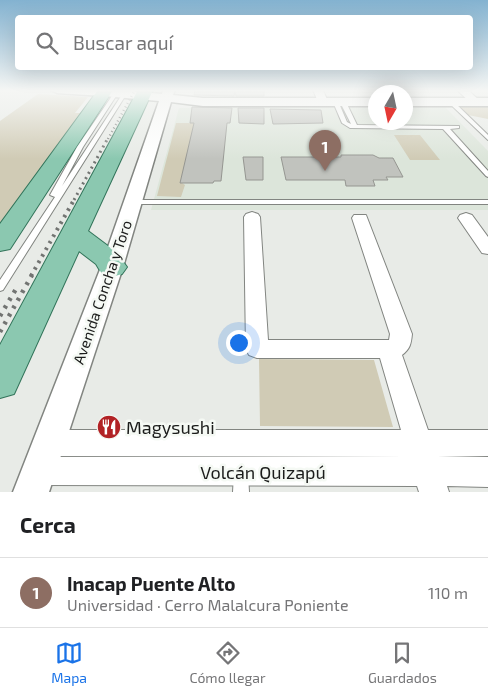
<!DOCTYPE html>
<html lang="es">
<meta charset="utf-8">
<style>
body{margin:0;font-family:"Exo 2",sans-serif;background:#f2f2f2;color:#202124}
.compass{position:absolute;left:368px;top:85px;width:45px;height:45px;border-radius:50%;background:#fff;box-shadow:0 5px 20px #0002;rotate:189deg}
.you{position:absolute;left:238px;top:342px;width:18px;height:18px;margin:-12px;border:4px solid #fff;border-radius:50%;background:#1a73e8;box-shadow:0 0 0 8px #1a73e833}
.badge{display:grid;place-items:center;width:32px;height:32px;border-radius:50%;background:#1a73e8;color:#fff;font-size:16px;font-weight:700}
.pin{position:absolute;translate:-50% -41px;filter:drop-shadow(0 1px 2px #0008)}
.pin::after{content:'';position:absolute;top:26px;width:18px;height:15px;background:inherit;clip-path:polygon(0 0,100% 0,50% 100%)}
.list{margin:0;padding:0;list-style:none}
h2{display:flex;justify-content:space-between;align-items:center;height:65px;margin:0;padding:0 20px;font-size:21px}
h2 small{font-size:16px;font-weight:400;color:#757577}
.list li{display:grid;grid-template-columns:32px 1fr auto;gap:15px;align-items:center;box-sizing:border-box;height:70px;padding:0 20px;border-top:1px solid #e0e0e0}
.list b{display:block;font-size:19px;white-space:nowrap}
.list p{margin:0;font-size:16px;white-space:nowrap;color:#757577}
.list em{font-size:16px;font-style:normal;color:#757577}
.icon{flex:none;width:28px;height:28px;fill:none;stroke:currentColor;stroke-width:2;stroke-linecap:round;stroke-linejoin:round}
.map{position:relative;flex:none;width:488px;height:492px;overflow:hidden}
.search{position:absolute;background:#fff;box-shadow:0 5px 20px #0002;left:15px;right:15px;top:15px;height:55px;display:flex;align-items:center;gap:12px;box-sizing:border-box;padding:0 18px;border-radius:5px;color:#757577;font-size:19px}
.sheet{height:135px;background:#fff}
nav{display:flex;justify-content:space-around;align-items:center;box-sizing:border-box;height:70px;border-top:1px solid #e0e0e0;background:#fff;font-size:14px;color:#757577}
nav a{display:grid;justify-items:center;gap:2px}
nav .on{color:#1a73e8}
.map>svg:first-child{display:block}
.built{fill:#dce5da}
.green{fill:#d0cbb5}
.building{fill:#c1c3be;stroke:#959691}
.lines{fill:none;stroke-linecap:round;stroke-linejoin:round}
.service-casing{stroke:#828581;stroke-width:2}
.minor-casing{stroke:#828581;stroke-width:2}
.tertiary-casing{stroke:#828581;stroke-width:3}
.primary-casing{stroke:#32745a;stroke-width:2}
.service{fill:#fff;fill-rule:evenodd}
.minor{fill:#fff;fill-rule:evenodd}
.tertiary{fill:#fff;fill-rule:evenodd}
.primary{fill:#8bc8b0;fill-rule:evenodd}
.rail-far3{stroke:#727472;stroke-width:2.5;stroke-dasharray:1 3;stroke-linecap:butt}
.rail-far2{stroke:#727472;stroke-width:3;stroke-dasharray:2 4;stroke-linecap:butt}
.rail-far1{stroke:#727472;stroke-width:4;stroke-dasharray:2.5 5;stroke-linecap:butt}
.rail{stroke:#727472;stroke-width:4.5;stroke-dasharray:3 6;stroke-linecap:butt}
.labels{text-anchor:middle;dominant-baseline:central;stroke-width:5;stroke-linejoin:round;paint-order:stroke}
.street-label{font-size:15px;fill:#1b1c1b;stroke:#f5f9f4}
.near-poi-label{font-size:18px;fill:#1b1c1b;stroke:#f5f9f4;text-anchor:start}
.near-street-label{font-size:18px;fill:#1b1c1b;stroke:#f5f9f4}
</style>
<div class="map">
<svg width="488" height="492" viewBox="0 0 488 492">
<rect width="100%" height="100%" fill="#e8ebe7"/>
<path class="built" d="M255,107H375L376,122H406V107H445L488,151V210H151L179,108Z"/>
<path class="green" d="M38,94L88,97L75,113H83L0,224V121Z
M459,106H488V119L468,115Z
M176,123H194L182,183L185,185L181,197L157,196Z
M394,135H420L440,160H410Z
M259,359L374,360L393,427L260,426Z"/>
<path class="building" d="M195,90H235L234,96L194,95Z
M235,90H264V96H236Z
M192,107L232,108L230,123H227L221,181H214L213,183H180L194,123H190Z
M238,108H264V124L239,123Z
M270,109L321,110L323,123L273,124Z
M341,155H373L379,158H393L403,177H386L388,180H373L375,186H346L345,180H286L281,157H341Z
M243,157H263V180H246Z"/>
<g class="lines">
<g class="service-casing">
<path id="service" d="M116,90H120L83,147L62,186L125,90H129L3,290L0,291V280L55,197L50,195L77,147Z
M343,100L346,102L357,125L459,126V128L450,129L488,171V177L486,176L443,129L350,128L342,123L333,102L338,101L347,122L351,124L340,102Z
M449,101H453L488,135V140L449,103Z
M131,200H488V204H131L130,202Z
M241,467L246,469L248,474L249,492H233L234,474L236,469Z"/>
</g>
<g class="minor-casing">
<path id="minor" d="M313,90H323L328,102L327,104H319Z
M385,90H395L396,92H387Z
M457,90H468L481,102L476,105L472,104Z
M252,212L258,214L260,217L268,340H389L390,334L352,218L354,215H366L412,334C411,344 410,349 402,355L428,430H488V456L437,457H488V487L447,486L449,492H419L417,486L38,485L28,481L24,471L28,461L38,457H409L48,456L38,452L34,443L38,434L48,430H401L380,358H257L249,355L246,349L244,217L246,214Z
M466,213L472,215L488,237V254L482,253L458,218L460,215Z"/>
</g>
<g class="tertiary-casing">
<path id="tertiary" d="M51,90H120L162,94L163,90H175L173,95L203,98H376V106H203L171,102L123,267L49,492H13L101,267L159,101L104,96L57,93Z
M406,98H488V106H406Z"/>
</g>
<g class="primary-casing">
<path id="primary" d="M98,90H113L10,249L0,251V224Z
M138,90H153L88,231L116,252L127,267L122,274L112,277L102,274L96,264L79,251L14,394L0,398V345Z"/>
</g>
<use href="#service" class="service"/>
<use href="#minor" class="minor"/>
<use href="#tertiary" class="tertiary"/>
<use href="#primary" class="primary"/>
<path class="rail-far3" d="M108,139L135,90"/>
<path class="rail-far2" d="M74,200L108,138"/>
<path class="rail-far1" d="M31,276L75,198"/>
<path class="rail" d="M0,316L16,289
M0,332L32,275"/>
</g>
<linearGradient id="sky" x2="0" y2="1"><stop stop-color="#83b2d0"/><stop offset="0.57" stop-color="#f5f6f4"/><stop offset="1" stop-color="#f5f6f4" stop-opacity="0"/></linearGradient>
<rect width="488" height="159" fill="url(#sky)"/>
<defs>
<g id="restaurant-disc" transform="scale(1.25)"><circle r="9.5" fill="#b22225" stroke="#f5f9f4"/><path d="M-5-6h1v4h1v-4h1v4h1v-4h1v5L-1.5 .5V6h-2V.5L-5-1ZM5-6V6H3V1.5H1.5Q1.5-4 5-6Z" fill="#fff"/></g>
</defs>
<g fill-rule="evenodd">
<use href="#restaurant-disc" x="109" y="427"/>
</g>
<g class="labels">
<g class="street-label">
<text transform="translate(102 292) rotate(-71)">Avenida Concha y Toro</text>
</g>
<g class="near-poi-label">
<text x="126" y="427">Magysushi</text>
</g>
<g class="near-street-label">
<text x="263" y="472">Volcán Quizapú</text>
</g>
</g>
</svg>
<svg class="compass" viewBox="-18 -18 36 36"><path d="M0-13l5 13h-10z" fill="#e53935"/><path d="M0 13l5-13h-10z" fill="#757577"/></svg>
<div class="you"></div>
<div class="pin badge" style="left:325px;top:171px;background:#8d6e63">1</div>
<div class="search"><svg class="icon" aria-label="search" viewBox="0 0 24 24"><circle cx="10" cy="10" r="6"/><path d="M15 15l6 6"/></svg>Buscar aquí</div>
</div>
<section class="sheet">
<h2>Cerca<small></small></h2>
<ul class="list">
<li><span class="badge" style="background:#8d6e63">1</span><div><b>Inacap Puente Alto</b><p>Universidad · Cerro Malalcura Poniente</p></div><em>110 m</em></li>
</ul>
</section>
<nav>
<a class="on"><svg class="icon" aria-label="map" viewBox="0 0 24 24"><path d="M3 6l6-2 6 2 6-2v14l-6 2-6-2-6 2zM9 4v14M15 6v14"/></svg>Mapa</a>
<a><svg class="icon" aria-label="directions" viewBox="0 0 24 24"><path d="M12 3l9 9-9 9-9-9zM9 14v-3h6M13 9l2 2-2 2"/></svg>Cómo llegar</a>
<a><svg class="icon" aria-label="saved" viewBox="0 0 24 24"><path d="M7 4h10v16l-5-4-5 4z"/></svg>Guardados</a>
</nav>
